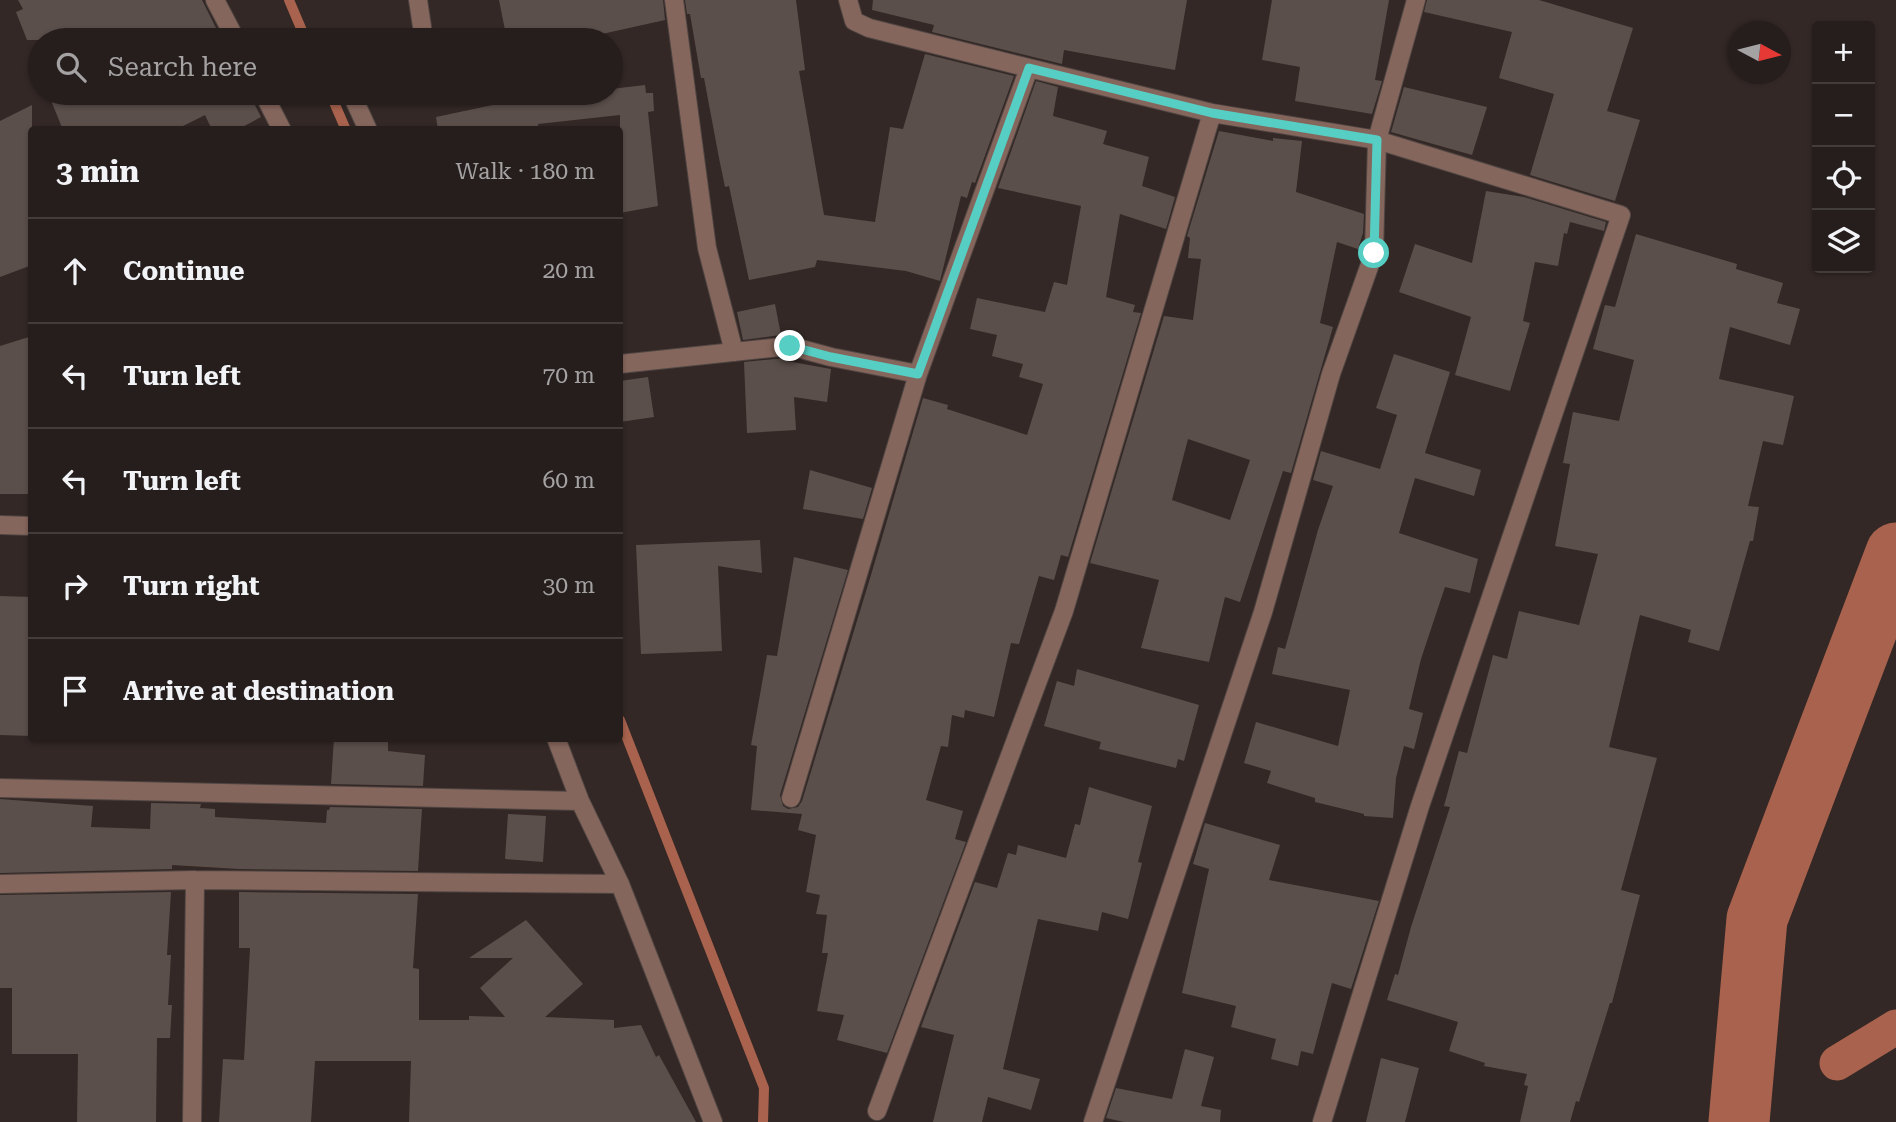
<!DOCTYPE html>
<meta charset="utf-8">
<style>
body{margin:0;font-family:"Roboto Serif",serif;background:#2e2725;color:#f1f3f6}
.controls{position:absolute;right:21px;top:21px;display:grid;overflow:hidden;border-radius:7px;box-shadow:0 2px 5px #0004}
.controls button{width:63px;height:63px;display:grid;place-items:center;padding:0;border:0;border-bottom:2px solid #423c3b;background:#261e1c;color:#f1f3f6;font:35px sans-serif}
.compass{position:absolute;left:1728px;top:21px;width:63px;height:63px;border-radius:50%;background:#261e1c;box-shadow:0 2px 5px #0004;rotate:97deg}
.stop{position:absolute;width:21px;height:21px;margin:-16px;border:5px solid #56cec3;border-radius:50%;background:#fff}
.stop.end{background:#56cec3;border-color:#fff;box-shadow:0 2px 7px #0008}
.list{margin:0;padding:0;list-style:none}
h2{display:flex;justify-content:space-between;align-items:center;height:91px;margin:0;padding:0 28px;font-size:30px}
h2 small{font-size:23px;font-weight:400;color:#a4a2a3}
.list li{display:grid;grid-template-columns:46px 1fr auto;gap:21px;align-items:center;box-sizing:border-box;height:105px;padding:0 28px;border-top:2px solid #423c3b}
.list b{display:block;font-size:26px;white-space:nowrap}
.list em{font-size:23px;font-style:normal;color:#a4a2a3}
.icon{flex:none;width:38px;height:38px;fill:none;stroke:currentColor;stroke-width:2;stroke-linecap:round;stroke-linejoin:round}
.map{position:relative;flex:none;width:1896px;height:1122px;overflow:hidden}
.search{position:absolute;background:#261e1c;box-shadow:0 2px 5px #0004;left:28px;top:28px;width:595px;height:77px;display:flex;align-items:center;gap:18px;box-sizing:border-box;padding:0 24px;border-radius:38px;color:#a4a2a3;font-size:26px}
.panel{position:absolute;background:#261e1c;box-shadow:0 2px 5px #0004;left:28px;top:126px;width:595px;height:616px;border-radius:7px}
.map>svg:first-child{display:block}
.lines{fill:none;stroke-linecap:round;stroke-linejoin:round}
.stream{stroke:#a8624d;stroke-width:10}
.canal{stroke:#a8624d;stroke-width:35}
.river{stroke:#a8624d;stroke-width:61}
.building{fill:#5b4f4b;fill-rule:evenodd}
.minor-casing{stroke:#4f4542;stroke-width:20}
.minor{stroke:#85665c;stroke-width:18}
.route{stroke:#56cec3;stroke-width:9}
</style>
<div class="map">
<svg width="1896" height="1122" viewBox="0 0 1896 1122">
<rect width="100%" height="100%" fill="#332825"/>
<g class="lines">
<path class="stream" d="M289,0L306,40
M330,93L346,130
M620,720L764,1088L763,1122"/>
<path class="canal" d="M1837,1063L1896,1027"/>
<path class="river" d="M1739,1122L1757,919L1896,553"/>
</g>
<path class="building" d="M18,0H202L222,40H27L16,12L23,9Z
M499,0H663L665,20L575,40H507Z
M685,0H796L805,70L799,71L824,215L875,222L890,127L903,129L925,54L1014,76L975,183L972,182L967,198L961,196L940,281L906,271L817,260L815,267L749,280L729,186L725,187L719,158L704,78H701L690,14H687Z
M873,0H1187L1175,70L1064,50L1062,64L932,32L934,25L872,10Z
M1272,0H1389L1375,80L1382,81L1372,114L1295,101L1300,67L1262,60Z
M1427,0H1539L1633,28L1607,111L1640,120L1615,201L1530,175L1554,94L1499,78L1512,32L1424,12Z
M1036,81L1058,87L1053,116L1107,131L1103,144L1149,157L1142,186L1175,197L1166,229L1120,214L1106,297L1135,305L1133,312L1141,313L1068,557L1061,555L1054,580L1039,576L1019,644L1011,643L994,717L965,710L964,718L952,715L948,747L941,746L926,800L963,811L955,839L966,842L887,1053L837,1040L844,1015L817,1011L828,953H822L827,915L816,914L820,895L806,892L816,835L798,830L802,814L751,810L757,746L751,745L767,655L777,656L794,557L848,570L780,795L783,806L788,809L798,807L802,801L871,575L923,398L948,405L947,409L1027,435L1043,384L1019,377L1023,364L992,356L997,335L970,329L977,298L1045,312L1054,282L1067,285L1081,206L998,188Z
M645,85L646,93H653L654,111L648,112L658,206L620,213V115L538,124L539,130H438L436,117L502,103L499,93H611V89Z
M1404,87L1487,107L1472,155L1391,132Z
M48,93H249L261,117L237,130H212L205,115L175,130H63Z
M32,105V265L0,277V121Z
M1219,131L1273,141V138L1302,141L1296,192L1364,214L1363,233L1358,249L1337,242L1320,323L1333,327L1291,473L1283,471L1240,602L1225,597L1209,662L1141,648L1159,580L1090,563L1164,316L1193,320L1201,259L1188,258L1190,238L1187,236ZM1188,439L1250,460L1230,520L1172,500Z
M1486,191L1524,197L1606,222L1604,231L1570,222L1567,234L1564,233L1558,266L1535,262L1523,321L1530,323L1510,391L1455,375L1471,317L1399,292L1415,244L1472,263Z
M1636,234L1737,264L1736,269L1783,283L1777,303L1800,309L1790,345L1730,327L1719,379L1794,396L1783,445L1763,441L1748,506L1759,507L1753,541H1750L1719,651L1688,642L1691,630L1640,615L1609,747L1657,758L1621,890L1640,895L1612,1003H1610L1579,1102L1576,1101L1570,1122H1520L1528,1086L1524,1085L1527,1074L1484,1066L1485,1063L1449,1051L1458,1022L1387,1000L1395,974L1398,975L1411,927L1450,807L1444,806L1459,751L1467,753L1493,655L1507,659L1519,611L1579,625L1598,554L1555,546L1570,464L1563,463L1573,412L1619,421L1634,360L1593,349L1605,305L1615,307Z
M775,304L781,335L743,340L737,312Z
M32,336V494H0V346Z
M1394,354L1450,372L1425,453L1481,470L1474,496L1415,478L1399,533L1478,559L1470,593L1445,587L1421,659L1409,709L1423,713L1414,749L1404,746L1396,778L1393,818L1364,816V814L1315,802V798L1267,783L1271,771L1244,763L1256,722L1338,746L1350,690L1272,674L1278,647L1285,649L1318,530L1333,486L1313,480L1321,451L1380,469L1397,415L1376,408Z
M786,358L787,361L831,369L827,402L794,397L796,430L747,433L744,362Z
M648,377L654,417L620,422V381Z
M810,470L872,488L863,519L803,509Z
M760,540L762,573L718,566L722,651L641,654L636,545Z
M0,596L32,597V736L0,735Z
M1077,669L1199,705L1184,761L1178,759L1176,768L1099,749L1101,742L1044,726L1057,681L1074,686Z
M334,738H388V751L425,755L423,786L331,784Z
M1089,787L1152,806L1138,862L1142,863L1128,919L1102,912L1098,931L1038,919L1003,1069L1040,1079L1031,1110L988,1097L982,1122H933L954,1035L921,1027L975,882L997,888L1008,853L1016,855L1018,845L1066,858L1075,824L1080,825Z
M0,799L93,806L91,827L150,829L151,803L201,804L200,808L215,809V817L326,823L327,810H329L330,807L422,809L418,871L239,869L172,865V869L0,873Z
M508,814L546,816L543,862L505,859Z
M1205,823L1280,845L1269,880L1379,901L1351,989L1332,983L1313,1054L1301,1051L1298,1066L1271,1059L1276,1039L1231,1027L1236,1006L1182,993L1209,869L1193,864Z
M171,892L167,955H171L168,1005H172L170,1038H157L156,1122H77L78,1054H12V988H0V895Z
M239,892L418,894L413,968L419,969V1020H469V1016L505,1017L480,988L513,958H469L526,920L583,984L545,1017L614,1020V1028L641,1025L656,1057L659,1055L696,1122H409L411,1061H315L311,1122H219L223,1059L244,1060L250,948H239Z
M1185,1049L1214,1057L1201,1106L1221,1110L1220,1122H1124L1106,1118L1116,1088L1172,1099Z
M1381,1058L1419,1068L1405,1122H1366Z"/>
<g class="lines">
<g class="minor-casing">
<path id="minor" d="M215,0L236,40
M418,0L424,40
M674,0L707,248L734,352
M848,0L854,21L869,28L1029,68
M263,93L282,130
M359,93L352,95L368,130
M620,364L790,346L831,357L918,374
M0,525L32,526
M556,738L580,801L620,884L713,1122
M0,788L580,801
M791,798L918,374L1029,68L1212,113L1377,140L1621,215L1420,806L1322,1122
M0,884L195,880L620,884
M877,1111L1064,611L1212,113
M192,1122L195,880
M1093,1122L1263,612L1331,374L1374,253L1377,140L1416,0"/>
</g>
<use href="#minor" class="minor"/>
</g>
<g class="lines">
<path class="route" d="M790,346L831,357L918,374L1029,68L1212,113L1377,140L1374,253"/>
</g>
</svg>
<div class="controls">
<button>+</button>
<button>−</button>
<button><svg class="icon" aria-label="locate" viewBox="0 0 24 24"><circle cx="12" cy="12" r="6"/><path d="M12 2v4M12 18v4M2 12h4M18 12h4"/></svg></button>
<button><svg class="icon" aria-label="layers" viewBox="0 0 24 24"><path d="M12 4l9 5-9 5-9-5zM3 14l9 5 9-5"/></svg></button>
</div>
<svg class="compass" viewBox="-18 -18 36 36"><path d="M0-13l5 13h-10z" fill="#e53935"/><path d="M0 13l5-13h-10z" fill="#a4a2a3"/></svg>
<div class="stop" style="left:1374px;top:253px"></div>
<div class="stop end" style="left:790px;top:346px"></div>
<div class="search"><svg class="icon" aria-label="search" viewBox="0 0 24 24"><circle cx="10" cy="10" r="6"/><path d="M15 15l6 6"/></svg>Search here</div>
<section class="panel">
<h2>3 min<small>Walk · 180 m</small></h2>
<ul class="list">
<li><svg class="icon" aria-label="ahead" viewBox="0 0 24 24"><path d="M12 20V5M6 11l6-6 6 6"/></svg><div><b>Continue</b></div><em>20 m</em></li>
<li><svg class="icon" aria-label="left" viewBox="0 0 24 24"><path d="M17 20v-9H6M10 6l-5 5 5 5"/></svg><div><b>Turn left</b></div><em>70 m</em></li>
<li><svg class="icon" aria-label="left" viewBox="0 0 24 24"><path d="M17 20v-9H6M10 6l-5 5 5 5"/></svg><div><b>Turn left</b></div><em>60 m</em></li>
<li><svg class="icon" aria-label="right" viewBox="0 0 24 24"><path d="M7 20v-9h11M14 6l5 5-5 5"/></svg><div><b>Turn right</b></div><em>30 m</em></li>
<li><svg class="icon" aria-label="arrive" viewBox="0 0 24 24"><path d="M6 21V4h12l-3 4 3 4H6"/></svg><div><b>Arrive at destination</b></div></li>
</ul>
</section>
</div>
